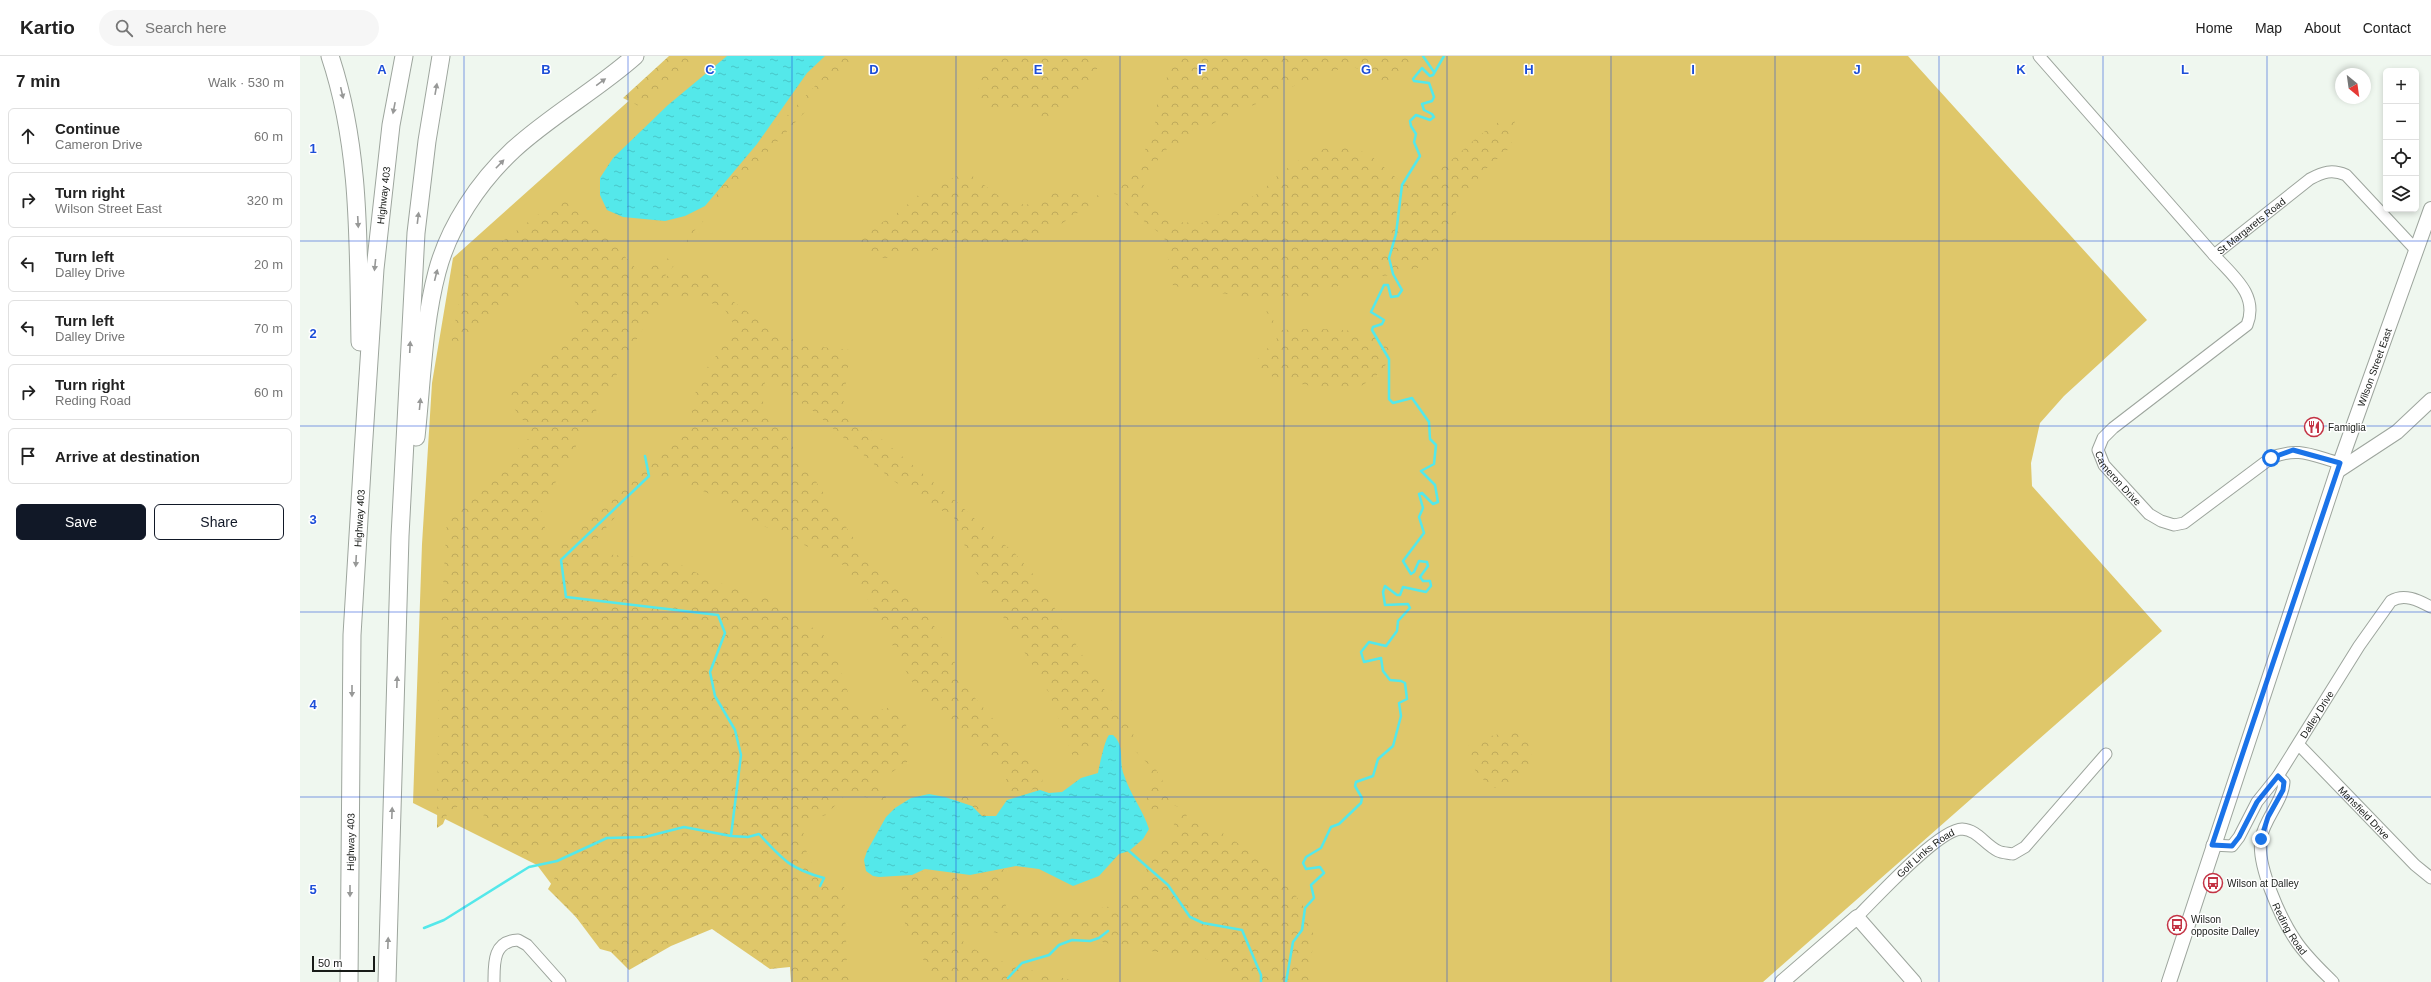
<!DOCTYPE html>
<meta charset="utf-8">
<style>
body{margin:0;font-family:Helvetica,sans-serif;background:#f6f6f6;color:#222}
.controls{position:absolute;right:12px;top:12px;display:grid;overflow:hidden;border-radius:6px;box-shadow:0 2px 6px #0003}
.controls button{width:36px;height:36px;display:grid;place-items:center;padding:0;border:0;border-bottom:1px solid #e0e0e0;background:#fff;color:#222;font:20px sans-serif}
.compass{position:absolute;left:2035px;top:12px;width:36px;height:36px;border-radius:50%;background:#fff;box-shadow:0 2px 6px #0003;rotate:151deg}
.scale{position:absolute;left:12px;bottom:10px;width:63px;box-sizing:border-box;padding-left:4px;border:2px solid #181b18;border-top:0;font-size:11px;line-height:14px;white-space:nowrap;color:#181b18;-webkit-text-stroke:3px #fff;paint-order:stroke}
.stop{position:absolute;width:12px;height:12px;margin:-9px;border:3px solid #1a73e8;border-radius:50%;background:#fff}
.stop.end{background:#1a73e8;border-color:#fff;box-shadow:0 1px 4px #0008}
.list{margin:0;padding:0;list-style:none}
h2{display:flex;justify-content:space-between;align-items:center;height:52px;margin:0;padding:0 16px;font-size:17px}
h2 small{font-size:13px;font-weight:400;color:#767676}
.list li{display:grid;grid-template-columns:26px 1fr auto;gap:12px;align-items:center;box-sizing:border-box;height:56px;margin:0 8px 8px;padding:0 8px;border:1px solid #e0e0e0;border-radius:6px}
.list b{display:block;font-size:15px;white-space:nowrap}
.list p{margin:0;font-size:13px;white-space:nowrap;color:#767676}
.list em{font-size:13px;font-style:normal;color:#767676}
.actions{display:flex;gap:8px;padding:12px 16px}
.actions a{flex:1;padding:9px 0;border:1px solid #111827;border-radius:6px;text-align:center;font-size:14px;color:#111827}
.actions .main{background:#111827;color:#fff}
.icon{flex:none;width:22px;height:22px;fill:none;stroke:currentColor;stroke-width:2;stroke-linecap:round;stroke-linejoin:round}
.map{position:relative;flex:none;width:2131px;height:926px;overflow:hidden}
header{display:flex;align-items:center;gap:24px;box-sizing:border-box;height:56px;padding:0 20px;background:#fff;border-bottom:1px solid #e0e0e0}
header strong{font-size:19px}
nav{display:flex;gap:22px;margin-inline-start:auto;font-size:14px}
.search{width:280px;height:36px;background:#f6f6f6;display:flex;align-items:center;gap:10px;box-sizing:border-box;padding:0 14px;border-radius:22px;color:#767676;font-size:15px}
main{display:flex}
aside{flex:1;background:#fff}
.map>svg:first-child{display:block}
.grass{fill:#dfc76a}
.forest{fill:url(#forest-crowns);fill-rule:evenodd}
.water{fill:url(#water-ripples)}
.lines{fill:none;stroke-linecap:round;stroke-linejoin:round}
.stream{stroke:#54e8ea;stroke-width:2.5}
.minor-casing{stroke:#9da59d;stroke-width:13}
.major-casing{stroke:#9da59d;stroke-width:16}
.highway-casing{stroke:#9da59d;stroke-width:19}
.minor{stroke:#fff;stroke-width:11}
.major{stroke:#fff;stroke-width:14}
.highway{stroke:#fff;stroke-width:17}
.oneway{fill:#979897}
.route{stroke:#1a73e8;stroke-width:5}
.grid{fill:none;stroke:#1d4ed8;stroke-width:1;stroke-opacity:0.55}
.labels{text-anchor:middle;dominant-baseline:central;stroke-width:3;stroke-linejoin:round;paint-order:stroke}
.street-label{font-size:10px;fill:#181b18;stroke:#fff}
.poi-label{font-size:10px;fill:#181b18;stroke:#fff;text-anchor:start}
.grid-label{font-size:13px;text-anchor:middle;font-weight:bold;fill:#1d4ed8;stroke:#fff;stroke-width:3;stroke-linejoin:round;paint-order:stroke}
</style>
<header>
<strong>Kartio</strong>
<div class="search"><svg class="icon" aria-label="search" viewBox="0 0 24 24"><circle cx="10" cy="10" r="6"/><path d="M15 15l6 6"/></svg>Search here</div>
<nav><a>Home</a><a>Map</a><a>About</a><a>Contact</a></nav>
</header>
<main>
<aside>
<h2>7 min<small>Walk · 530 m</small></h2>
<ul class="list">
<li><svg class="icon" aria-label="ahead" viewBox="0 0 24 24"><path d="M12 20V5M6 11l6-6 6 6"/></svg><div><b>Continue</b><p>Cameron Drive</p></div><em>60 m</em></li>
<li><svg class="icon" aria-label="right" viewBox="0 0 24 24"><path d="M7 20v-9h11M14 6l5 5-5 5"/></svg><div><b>Turn right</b><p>Wilson Street East</p></div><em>320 m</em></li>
<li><svg class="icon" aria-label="left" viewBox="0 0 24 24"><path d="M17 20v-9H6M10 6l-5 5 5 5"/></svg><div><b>Turn left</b><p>Dalley Drive</p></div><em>20 m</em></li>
<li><svg class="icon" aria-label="left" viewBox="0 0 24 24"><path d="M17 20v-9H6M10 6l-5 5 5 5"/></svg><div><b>Turn left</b><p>Dalley Drive</p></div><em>70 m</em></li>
<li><svg class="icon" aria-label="right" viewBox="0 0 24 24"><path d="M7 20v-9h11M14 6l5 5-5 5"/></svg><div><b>Turn right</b><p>Reding Road</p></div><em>60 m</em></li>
<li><svg class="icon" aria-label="arrive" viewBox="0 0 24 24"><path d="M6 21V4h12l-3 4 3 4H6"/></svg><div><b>Arrive at destination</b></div></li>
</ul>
<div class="actions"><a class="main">Save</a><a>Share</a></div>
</aside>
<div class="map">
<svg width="2131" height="926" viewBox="0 0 2131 926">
<defs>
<pattern id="forest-crowns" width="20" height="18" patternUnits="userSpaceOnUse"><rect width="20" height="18" fill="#dfc76a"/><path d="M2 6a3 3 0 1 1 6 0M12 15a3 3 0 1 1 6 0" fill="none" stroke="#bfaa5b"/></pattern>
<pattern id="water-ripples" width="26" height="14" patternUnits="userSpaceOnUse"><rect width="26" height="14" fill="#54e8ea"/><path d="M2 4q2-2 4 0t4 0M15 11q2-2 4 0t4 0" fill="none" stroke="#48c6c8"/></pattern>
</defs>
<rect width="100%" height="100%" fill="#eff7ef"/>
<path class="grass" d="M379,0H1608L1847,264L1764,340L1740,367L1731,407L1732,430L1862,575L1463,926H505L457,856L315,897L300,893L237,809L113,747L122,488L132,327L153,202Z"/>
<path class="forest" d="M369,0H395L339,50L323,42Z
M543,0H557L394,175L377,206L365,220L403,216L413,218L434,246L477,278L512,290L550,294L543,351L657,446L693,480L713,495L739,525L784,602L862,723L865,734L886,753L887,765C897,768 910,770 919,775C946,790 1001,835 1011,865C1017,886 1008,906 1011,926H943L935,918L897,898L879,899L821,891L791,883L706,879L663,869L655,871L654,875C674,906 744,916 778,926L631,925L621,897L608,880L600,847L602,831L598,819C628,812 645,817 674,829L704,813C697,828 701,839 708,854L721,859L746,855L773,857L818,849L828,841L869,780L881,752L866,746L851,759L844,755L849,732V709L819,678L811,675L790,697L775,706L749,637L673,511L654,462L592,424L512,354L466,324L460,341L558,489L601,528L622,551L645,587L670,636L730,706L742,715L743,742L732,733L728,746L684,767L659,746L665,737L686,760L710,755L706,722L620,639L596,598L585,570L551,518L540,506L443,460L420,443L386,427L349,420L296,484L305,498L373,505L413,525L484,547L495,565L521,575L535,598L552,648L562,659L591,651C611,668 612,681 607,706L574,728L586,741L583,747L549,735L526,759L502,766C504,776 504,788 507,797C508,800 522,829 524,829C531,833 538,828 544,825L547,911L550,926H491L490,911L470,913L412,873L371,890L329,914L248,833L265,804L264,794L244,792L226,801L204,789L185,760L160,749L148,756L143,768L137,772L139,600L147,463L233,378L205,340L286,263L264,229L246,214L150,294L165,213L267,137L340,217L382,195L393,173L426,125ZM390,239L424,252L433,267L421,293L398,324L389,371L250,497L241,452L347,265L362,248Z
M700,0H802L803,2L785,34L753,62C733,60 705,47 688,52L678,39L681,15Z
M875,0H1128L1084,28L1051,9L997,28L973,42L932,57L862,96L838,140L872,166L902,167L961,136L979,118L1002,102L1031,90H1049L1070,99L1101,126C1141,127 1164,86 1197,67C1202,65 1210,65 1215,64L1211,91L1186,113L1167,136L1156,156L1147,195L1109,217L1055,223L1020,238L993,243L969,241L975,274C1001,274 1062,269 1083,285C1105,302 1067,330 1051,334C1039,337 984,325 971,320C965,318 959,312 953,308L978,281L961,243L873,230L864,180C847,168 831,157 820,139L808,137L752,174L734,183L719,188L690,186L585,202L572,200L559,187L564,178L600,155L623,135L667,116L704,144L726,149L765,133L789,144L835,119L855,69L858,38L873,10Z
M1215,674L1229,684L1232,704L1207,732H1191L1175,714L1168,686Z"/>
<path class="water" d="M427,0H525L507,17L457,88L405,150L385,160L365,165L323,161L307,154L300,139V122L313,102L368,49Z
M809,679H813C826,691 818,705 824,719C830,738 843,754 849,773L843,783L829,795L819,798L799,820L773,830L739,813L716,810L670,819L625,813L612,819L579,821L573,820L566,815L564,804L567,795L586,761L595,752L611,742L629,738L645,741L672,750L682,760H696L707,744L740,734L749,737L762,736L781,722L798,717C799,711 805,683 809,679Z"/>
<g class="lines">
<path class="stream" d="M1123,0L1134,16
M345,400L349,420L261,504L266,541L418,559L425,577L410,616L415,640L435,674L441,699L431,780
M829,795L868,829L890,861L903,867L942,874L961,919V926
M124,872L144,864L229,811L257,805L307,782L345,781L384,771L431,780L448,781L459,778C482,803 490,813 524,822L520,830
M708,922L722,907L749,899L759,889L772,884L790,885L799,882L808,875
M986,926L993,886L1002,874L1005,852L1014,842L1011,829L1024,817L1020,811L1006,813L1003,807L1006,801L1021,792L1031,771L1039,768L1061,747L1062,742L1055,730L1056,726L1073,720L1078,703L1093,690L1101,660L1099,647L1107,643L1105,627L1101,625L1090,624L1083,615L1081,602L1064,606L1061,596L1069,586L1086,590L1097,575L1098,565L1110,552L1108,548L1085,549L1083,536L1085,530L1097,539H1100L1103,531L1126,536L1131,530L1130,525H1123L1120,521L1128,510L1127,506L1119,505L1114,516L1111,518L1103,505L1124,477L1119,461L1123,452L1119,438L1122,437L1133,448L1138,446L1135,429L1121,415L1134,408L1136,389L1130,383L1129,366L1112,342L1093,347L1089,343V303L1072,274L1073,271L1082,268L1084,264L1071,256L1084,229H1088L1091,241L1098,240L1102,234L1093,218L1089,202L1096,178L1102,129L1120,100L1114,86L1116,78L1111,70L1110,65L1116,59L1130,64L1134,61L1132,58L1124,54L1122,48L1132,45L1134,41L1129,27L1114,25L1113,23L1122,12L1130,20L1133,19L1144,0"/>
<g class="minor-casing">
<g id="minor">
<path id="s1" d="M1739,0L1914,199L2010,123C2023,116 2032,113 2046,119L2116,194"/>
<path id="s2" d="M1914,199C1933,220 1959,239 1947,269L1813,372L1803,382L1798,394L1804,409L1849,458L1861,465L1874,469L1884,467L1971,402C1998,390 2013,400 2040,407"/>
<path id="s3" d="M1999,689L2115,809L2131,822"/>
<path id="s4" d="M1978,720L1984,726C1983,745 1965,762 1961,782C1956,809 1981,863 1996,885C2006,900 2020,913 2033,926"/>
<path id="s5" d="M1912,789L1932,790L1939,781L1957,746L1978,720L2059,590L2091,545C2104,537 2118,544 2131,551"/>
<path id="s6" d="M1557,861C1576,842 1639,773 1662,773C1678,774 1684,788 1698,795C1702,797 1708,797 1713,798L1725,791L1806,698"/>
<path d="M194,926C194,907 193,885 218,884L227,889L260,926"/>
</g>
</g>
<g class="major-casing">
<g id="major">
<path d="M2039,414L2097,376L2131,344"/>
<path d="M1482,926L1557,861L1614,926"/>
<path id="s7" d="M1869,926L2040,407L2131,153"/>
</g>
</g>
<g class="highway-casing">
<g id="highway">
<path d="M30,0C61,93 58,189 60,286"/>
<path d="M116,381C122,326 123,269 137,216C149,170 179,126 213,94C251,59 297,34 335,0"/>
<path id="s8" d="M49,926L52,579L63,397L75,213L91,69L104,0"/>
<path d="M87,926L100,480L116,177L127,85L141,0"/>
</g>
</g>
<use href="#minor" class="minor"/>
<use href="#major" class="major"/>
<use href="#highway" class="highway"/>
</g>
<defs><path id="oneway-solid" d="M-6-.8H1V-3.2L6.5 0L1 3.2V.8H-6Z"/></defs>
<g class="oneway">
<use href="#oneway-solid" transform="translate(301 26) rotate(-36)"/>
<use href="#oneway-solid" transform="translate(136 33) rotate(-80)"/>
<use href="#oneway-solid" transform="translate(42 37) rotate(77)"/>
<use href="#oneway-solid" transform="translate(94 52) rotate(101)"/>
<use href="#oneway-solid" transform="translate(200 108) rotate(-46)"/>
<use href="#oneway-solid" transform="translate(118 162) rotate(-83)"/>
<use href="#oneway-solid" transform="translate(58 166) rotate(87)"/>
<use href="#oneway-solid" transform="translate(75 209) rotate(96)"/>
<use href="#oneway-solid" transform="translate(136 219) rotate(-76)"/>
<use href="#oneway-solid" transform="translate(110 291) rotate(-87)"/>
<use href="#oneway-solid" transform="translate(120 348) rotate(-84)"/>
<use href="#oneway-solid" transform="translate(56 505) rotate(93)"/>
<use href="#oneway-solid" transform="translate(97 626) rotate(-88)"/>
<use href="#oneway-solid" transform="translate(52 635) rotate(90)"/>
<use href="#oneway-solid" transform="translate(92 757) rotate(-88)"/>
<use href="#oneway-solid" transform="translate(50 835) rotate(90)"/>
<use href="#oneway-solid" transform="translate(88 887) rotate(-88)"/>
</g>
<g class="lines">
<path class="route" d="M1961,783L1968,761L1983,734L1984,726L1978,720L1957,746L1939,781L1932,790L1912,789L2040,407L1993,394L1971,402"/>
</g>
<path class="grid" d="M164,0V926M328,0V926M492,0V926M656,0V926M820,0V926M984,0V926M1147,0V926M1311,0V926M1475,0V926M1639,0V926M1803,0V926M1967,0V926M0,185H2131M0,370H2131M0,556H2131M0,741H2131"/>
<defs>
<g id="restaurant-ring" transform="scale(1)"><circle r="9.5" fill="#fff" stroke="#c33344" stroke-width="1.5"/><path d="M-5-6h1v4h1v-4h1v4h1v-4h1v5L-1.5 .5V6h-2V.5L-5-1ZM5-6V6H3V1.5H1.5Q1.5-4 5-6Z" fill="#c33344"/></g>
<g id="bus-ring" transform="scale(1)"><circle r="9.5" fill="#fff" stroke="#c33344" stroke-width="1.5"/><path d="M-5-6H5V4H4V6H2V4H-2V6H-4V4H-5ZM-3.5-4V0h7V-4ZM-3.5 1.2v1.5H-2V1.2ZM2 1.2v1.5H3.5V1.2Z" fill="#c33344"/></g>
</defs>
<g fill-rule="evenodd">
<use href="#restaurant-ring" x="2014" y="371"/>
<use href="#bus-ring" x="1913" y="827"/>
<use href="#bus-ring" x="1877" y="869"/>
</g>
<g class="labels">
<g class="street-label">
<text stroke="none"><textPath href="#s8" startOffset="788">Highway 403</textPath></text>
<text stroke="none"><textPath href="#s1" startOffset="312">St Margarets Road</textPath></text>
<text stroke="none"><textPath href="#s7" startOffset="648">Wilson Street East</textPath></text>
<text stroke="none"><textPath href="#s2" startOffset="314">Cameron Drive</textPath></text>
<text stroke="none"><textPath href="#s8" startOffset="464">Highway 403</textPath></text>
<text stroke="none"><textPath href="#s5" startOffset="177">Dalley Drive</textPath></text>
<text stroke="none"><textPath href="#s3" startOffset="94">Mansfield Drive</textPath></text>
<text stroke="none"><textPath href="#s8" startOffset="140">Highway 403</textPath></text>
<text stroke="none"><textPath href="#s6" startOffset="94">Golf Links Road</textPath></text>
<text stroke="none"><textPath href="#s4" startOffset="166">Reding Road</textPath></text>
</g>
<g class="poi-label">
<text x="2028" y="371">Famiglia</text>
<text x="1927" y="827">Wilson at Dalley</text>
<text x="1891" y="863">Wilson<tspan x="1891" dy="12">opposite Dalley</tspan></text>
</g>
</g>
<g class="grid-label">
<text x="82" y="18">A</text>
<text x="246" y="18">B</text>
<text x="410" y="18">C</text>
<text x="574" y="18">D</text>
<text x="738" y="18">E</text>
<text x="902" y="18">F</text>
<text x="1066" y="18">G</text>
<text x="1229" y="18">H</text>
<text x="1393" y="18">I</text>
<text x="1557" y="18">J</text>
<text x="1721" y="18">K</text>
<text x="1885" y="18">L</text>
<text x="13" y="97">1</text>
<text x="13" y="282">2</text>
<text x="13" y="468">3</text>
<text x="13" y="653">4</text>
<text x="13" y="838">5</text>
</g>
</svg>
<div class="controls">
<button>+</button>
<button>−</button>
<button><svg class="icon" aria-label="locate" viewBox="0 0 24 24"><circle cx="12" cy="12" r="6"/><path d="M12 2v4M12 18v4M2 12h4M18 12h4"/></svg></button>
<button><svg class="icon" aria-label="layers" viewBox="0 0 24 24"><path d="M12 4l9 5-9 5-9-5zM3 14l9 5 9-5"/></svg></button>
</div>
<svg class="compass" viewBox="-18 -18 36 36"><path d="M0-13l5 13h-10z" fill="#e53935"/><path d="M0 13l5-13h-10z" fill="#767676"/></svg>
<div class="scale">50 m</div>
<div class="stop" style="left:1971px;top:402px"></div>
<div class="stop end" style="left:1961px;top:783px"></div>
</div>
</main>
